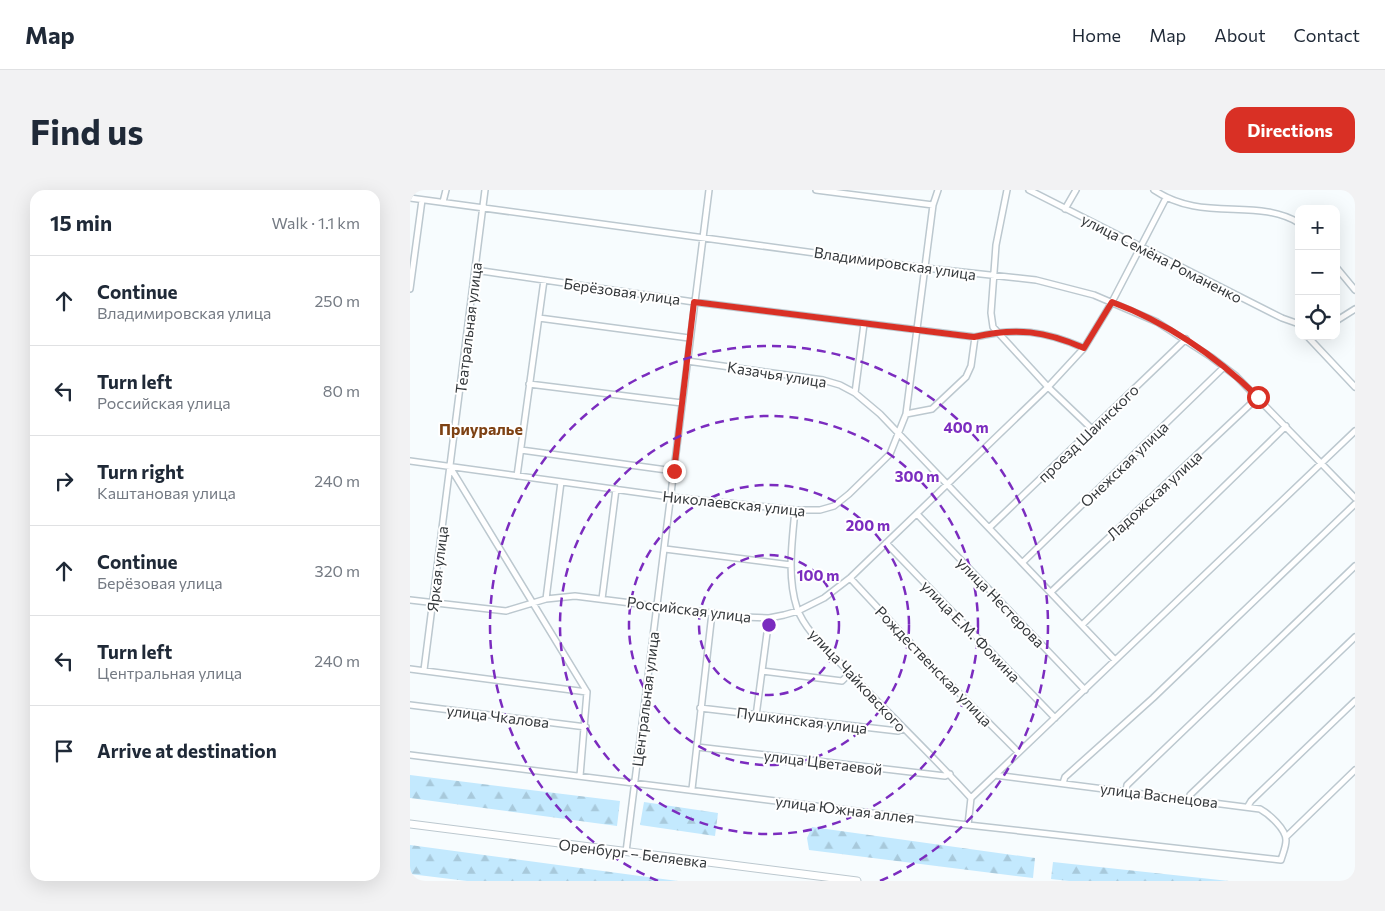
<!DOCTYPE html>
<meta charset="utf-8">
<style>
body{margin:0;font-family:Commissioner,sans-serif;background:#f2f2f3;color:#1f2937}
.controls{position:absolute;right:15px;top:15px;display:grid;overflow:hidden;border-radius:10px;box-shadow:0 5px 20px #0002}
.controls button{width:45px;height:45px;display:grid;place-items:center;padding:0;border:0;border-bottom:1px solid #e0e1e3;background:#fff;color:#1f2937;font:25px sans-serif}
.stop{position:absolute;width:15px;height:15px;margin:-11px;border:4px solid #d93025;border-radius:50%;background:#fff}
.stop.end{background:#d93025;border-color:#fff;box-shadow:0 1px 5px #0008}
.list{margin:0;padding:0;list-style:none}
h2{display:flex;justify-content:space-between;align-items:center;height:65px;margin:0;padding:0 20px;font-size:21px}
h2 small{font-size:16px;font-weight:400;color:#747a83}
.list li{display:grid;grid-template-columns:32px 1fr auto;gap:15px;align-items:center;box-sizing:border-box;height:90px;padding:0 20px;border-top:1px solid #e0e1e3}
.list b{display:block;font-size:19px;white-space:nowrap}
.list p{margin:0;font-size:16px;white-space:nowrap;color:#747a83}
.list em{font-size:16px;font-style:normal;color:#747a83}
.icon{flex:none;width:28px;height:28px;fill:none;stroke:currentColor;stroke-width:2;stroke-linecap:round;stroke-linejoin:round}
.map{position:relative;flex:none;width:945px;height:691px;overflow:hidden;border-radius:15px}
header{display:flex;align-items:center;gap:30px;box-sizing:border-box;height:70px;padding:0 25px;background:#fff;border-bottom:1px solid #e0e1e3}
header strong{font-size:24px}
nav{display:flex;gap:28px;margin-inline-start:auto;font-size:18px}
.intro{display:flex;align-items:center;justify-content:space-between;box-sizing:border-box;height:120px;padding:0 30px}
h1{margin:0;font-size:35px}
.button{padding:12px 22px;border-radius:15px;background:#d93025;color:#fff;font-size:18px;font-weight:700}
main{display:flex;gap:30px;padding:0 30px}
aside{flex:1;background:#fff;border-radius:15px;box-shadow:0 5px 20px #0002}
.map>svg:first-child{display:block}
.forest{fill:url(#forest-firs)}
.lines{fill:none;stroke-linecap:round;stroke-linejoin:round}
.minor-casing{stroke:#bcc8cf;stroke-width:8}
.secondary-casing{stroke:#bcc8cf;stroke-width:9}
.minor{stroke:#fff;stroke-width:5}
.secondary{stroke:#fff;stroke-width:7}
.route{stroke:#d93025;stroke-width:6}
.ring{fill:none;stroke:#7b2cbf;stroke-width:2.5;stroke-dasharray:9 6}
.labels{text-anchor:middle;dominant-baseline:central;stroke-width:4;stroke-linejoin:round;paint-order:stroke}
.street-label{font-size:15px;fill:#34383b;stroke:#fff}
.neighbourhood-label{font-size:16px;font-weight:bold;fill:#7e4214;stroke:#fff}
.centre{fill:#7b2cbf;stroke:#fff;stroke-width:2.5}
.ring-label{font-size:15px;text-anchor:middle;font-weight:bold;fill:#7b2cbf;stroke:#fff;stroke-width:4;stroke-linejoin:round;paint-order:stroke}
</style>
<header>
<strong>Map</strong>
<nav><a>Home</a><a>Map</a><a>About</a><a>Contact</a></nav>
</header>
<div class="intro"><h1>Find us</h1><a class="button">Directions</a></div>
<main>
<aside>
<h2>15 min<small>Walk · 1.1 km</small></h2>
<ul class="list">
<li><svg class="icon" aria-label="ahead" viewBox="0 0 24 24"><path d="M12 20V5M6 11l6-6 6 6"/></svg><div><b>Continue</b><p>Владимировская улица</p></div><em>250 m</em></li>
<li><svg class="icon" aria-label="left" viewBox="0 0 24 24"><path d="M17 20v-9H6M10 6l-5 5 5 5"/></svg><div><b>Turn left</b><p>Российская улица</p></div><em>80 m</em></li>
<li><svg class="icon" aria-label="right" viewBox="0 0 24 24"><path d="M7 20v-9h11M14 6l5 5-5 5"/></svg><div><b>Turn right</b><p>Каштановая улица</p></div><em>240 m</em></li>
<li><svg class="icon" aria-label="ahead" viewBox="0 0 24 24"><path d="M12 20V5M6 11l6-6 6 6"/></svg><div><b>Continue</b><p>Берёзовая улица</p></div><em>320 m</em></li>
<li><svg class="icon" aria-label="left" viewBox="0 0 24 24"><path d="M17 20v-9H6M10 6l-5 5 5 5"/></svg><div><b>Turn left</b><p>Центральная улица</p></div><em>240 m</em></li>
<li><svg class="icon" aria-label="arrive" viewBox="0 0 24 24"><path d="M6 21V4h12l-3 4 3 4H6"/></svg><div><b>Arrive at destination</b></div></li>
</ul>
</aside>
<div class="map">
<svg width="945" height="691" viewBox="0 0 945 691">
<defs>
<pattern id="forest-firs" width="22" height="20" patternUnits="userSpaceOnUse" patternTransform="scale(1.25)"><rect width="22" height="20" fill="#c3e9fe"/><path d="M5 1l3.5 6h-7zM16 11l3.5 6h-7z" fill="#a8c9db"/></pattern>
</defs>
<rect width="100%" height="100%" fill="#f7fcfe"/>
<path class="forest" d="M0,585L210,611L207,636L0,608Z
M234,612L308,623L305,646L230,635Z
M402,637L625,668L623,688L399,660L397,648Z
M0,655L245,688L268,691H57L0,684Z
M643,672L819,691H659L641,689Z"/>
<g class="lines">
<g class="minor-casing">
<path id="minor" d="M406,0L523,15
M597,0L586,55L581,123L583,137L638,197L682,239
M619,0L872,128L889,134
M744,0C792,33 847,7 889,33
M0,8L515,78L626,90L684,105L747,132L801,167L826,186L945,308
M33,12L36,0
M655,19L666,0
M926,77L945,100
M65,80L284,112L565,147C607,137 635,141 674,158
M0,99L12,10
M129,128L279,148
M926,131L945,119
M897,146L945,197
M277,171L413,190L430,195L445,203L470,224L705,470
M119,194L272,213
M445,203L454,134
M496,224L522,219L556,187L561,176L565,147
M111,260L264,281
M0,271L261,307L385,320H410L424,316L439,304L480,264L496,224L523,15L528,0
M40,277L177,502L170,586
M107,286L134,90
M385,320C382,353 377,387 387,418C395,441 418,460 434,477C476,521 520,563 561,608
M507,324L675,500
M580,337L776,149
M476,353L645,528
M255,359L381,375
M613,372L814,177
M440,388L522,476L608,562
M641,402L848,207
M136,409L151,292
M192,409L206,299
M0,410L96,421L136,409L165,406L333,427L359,428L374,425L388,421L414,408L440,388L638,197L674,158L702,112L756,8
M672,435L876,236
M0,479L177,502
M14,480L75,0
M352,481L432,491L440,483
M0,515L176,537
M290,518L488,541L493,539
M346,526L359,428
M287,557L535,586L540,584
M0,565L558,635L871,670C873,663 876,657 876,650C876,639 859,624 850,619L585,585
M653,593L655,587L743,508L945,314
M282,599L302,423
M716,601L717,595L945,376
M779,609L780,605L945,447
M838,616L841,611L945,511
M558,635L561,608L945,241
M876,647L945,580
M216,662L299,0"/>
</g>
<g class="secondary-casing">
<path id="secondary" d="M0,634L447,691"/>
</g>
<use href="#minor" class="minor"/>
<use href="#secondary" class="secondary"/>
</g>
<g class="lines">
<path class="route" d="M264,281L284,112L564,147C606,137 635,141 674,158L702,112C758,133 805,165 848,207"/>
</g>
<g class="ring">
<circle cx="359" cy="435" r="70"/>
<circle cx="359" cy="435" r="140"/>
<circle cx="359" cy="435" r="209"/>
<path d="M248 691A279 279 0 1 1 470 691"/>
</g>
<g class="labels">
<g class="street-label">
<text transform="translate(752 68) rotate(27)">улица Семёна Романенко</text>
<text transform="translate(485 73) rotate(8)">Владимировская улица</text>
<text transform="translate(212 101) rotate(8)">Берёзовая улица</text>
<text transform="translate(58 138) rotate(-83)">Театральная улица</text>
<text transform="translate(367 184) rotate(9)">Казачья улица</text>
<text transform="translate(678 243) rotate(-44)">проезд Шаинского</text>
<text transform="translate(714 274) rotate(-44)">Онежская улица</text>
<text transform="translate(744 305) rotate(-43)">Ладожская улица</text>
<text transform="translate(324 313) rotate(6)">Николаевская улица</text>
<text transform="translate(27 379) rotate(-83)">Яркая улица</text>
<text transform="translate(591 412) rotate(46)">улица Нестерова</text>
<text transform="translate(279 419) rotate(7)">Российская улица</text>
<text transform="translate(561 441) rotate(46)">улица Е.М. Фомина</text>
<text transform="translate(524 476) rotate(46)">Рождественская улица</text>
<text transform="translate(448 490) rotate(47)">улица Чайковского</text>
<text transform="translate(235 509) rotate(-83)">Центральная улица</text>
<text transform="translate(88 526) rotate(7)">улица Чкалова</text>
<text transform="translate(392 530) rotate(7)">Пушкинская улица</text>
<text transform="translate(413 572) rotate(7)">улица Цветаевой</text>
<text transform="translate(749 605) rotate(7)">улица Васнецова</text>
<text transform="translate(435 619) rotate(7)">улица Южная аллея</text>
<text transform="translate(223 663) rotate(7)">Оренбург – Беляевка</text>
</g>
<g class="neighbourhood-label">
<text x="71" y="238">Приуралье</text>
</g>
</g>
<circle cx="359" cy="435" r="8" class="centre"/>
<g class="ring-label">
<text x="556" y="243">400 m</text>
<text x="507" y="292">300 m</text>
<text x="458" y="341">200 m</text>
<text x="408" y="391">100 m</text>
</g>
</svg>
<div class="controls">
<button>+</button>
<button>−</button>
<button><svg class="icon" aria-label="locate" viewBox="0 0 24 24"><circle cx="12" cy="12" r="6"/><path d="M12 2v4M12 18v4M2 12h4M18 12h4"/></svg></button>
</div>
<div class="stop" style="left:848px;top:207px"></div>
<div class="stop end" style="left:264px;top:281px"></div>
</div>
</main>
